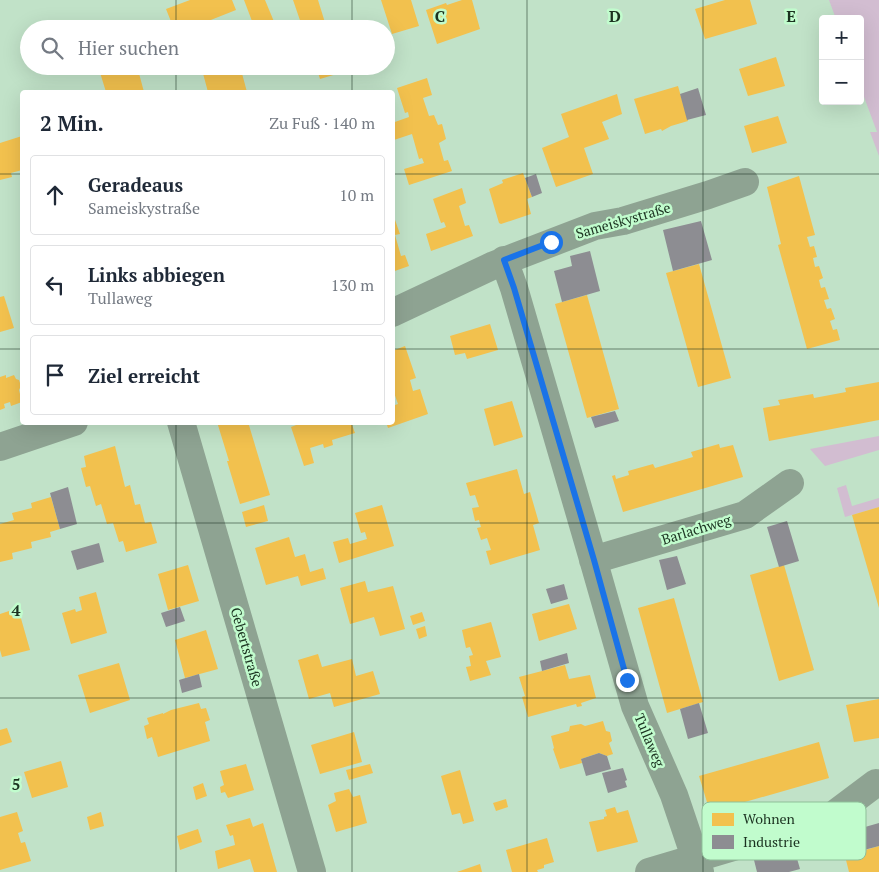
<!DOCTYPE html>
<html lang="de">
<meta charset="utf-8">
<style>
body{margin:0;font-family:"PT Serif",serif;background:#f2f2f3;color:#1f2937}
.controls{position:absolute;right:15px;top:15px;display:grid;overflow:hidden;border-radius:5px;box-shadow:0 5px 20px #0002}
.controls button{width:45px;height:45px;display:grid;place-items:center;padding:0;border:0;border-bottom:1px solid #e0e1e3;background:#fff;color:#1f2937;font:25px sans-serif}
.stop{position:absolute;width:15px;height:15px;margin:-11px;border:4px solid #1a73e8;border-radius:50%;background:#fff}
.stop.end{background:#1a73e8;border-color:#fff;box-shadow:0 1px 5px #0008}
.list{margin:0;padding:0;list-style:none}
h2{display:flex;justify-content:space-between;align-items:center;height:65px;margin:0;padding:0 20px;font-size:21px}
h2 small{font-size:16px;font-weight:400;color:#747a83}
.list li{display:grid;grid-template-columns:32px 1fr auto;gap:15px;align-items:center;box-sizing:border-box;height:80px;margin:0 10px 10px;padding:0 10px;border:1px solid #e0e1e3;border-radius:5px}
.list b{display:block;font-size:19px;white-space:nowrap}
.list p{margin:0;font-size:16px;white-space:nowrap;color:#747a83}
.list em{font-size:16px;font-style:normal;color:#747a83}
.icon{flex:none;width:28px;height:28px;fill:none;stroke:currentColor;stroke-width:2;stroke-linecap:round;stroke-linejoin:round}
.map{position:relative;flex:none;width:879px;height:872px;overflow:hidden}
.search{position:absolute;background:#fff;box-shadow:0 5px 20px #0002;left:20px;top:20px;width:375px;height:55px;display:flex;align-items:center;gap:12px;box-sizing:border-box;padding:0 18px;border-radius:28px;color:#747a83;font-size:19px}
.panel{position:absolute;background:#fff;box-shadow:0 5px 20px #0002;left:20px;top:90px;width:375px;height:335px;border-radius:5px}
.map>svg:first-child{display:block}
.green{fill:#d2bdd1}
.homes{fill:#f2c14e}
.industry{fill:#8d8d92}
.lines{fill:none;stroke-linecap:round;stroke-linejoin:round}
.minor{stroke:#8ea392;stroke-width:28}
.route{stroke:#1a73e8;stroke-width:6}
.grid{fill:none;stroke:#1b3220;stroke-width:1;stroke-opacity:0.55}
.labels{text-anchor:middle;dominant-baseline:central;stroke-width:5;stroke-linejoin:round;paint-order:stroke}
.street-label{font-size:14px;fill:#1b3220;stroke:#c1fccd}
.key{fill:#c1fccd;stroke:#8fbf99;stroke-width:1}
.key-label{font-size:14px;fill:#1b3220}
.grid-label{font-size:16px;text-anchor:middle;font-weight:bold;fill:#1b3220;stroke:#c1fccd;stroke-width:5;stroke-linejoin:round;paint-order:stroke}
</style>
<div class="map">
<svg width="879" height="872" viewBox="0 0 879 872">
<rect width="100%" height="100%" fill="#c1e2c8"/>
<path class="green" d="M829,0H879V156L870,132H877L860,86V19H836Z
M879,436V450L825,466L810,449Z
M846,485L852,506L879,498V507L845,517L837,488Z"/>
<path class="homes" d="M190,0H232L236,10L188,29H174L166,9Z
M244,0H265L275,24L269,28V29H255Z
M293,0H318L327,29H303Z
M381,0H411L419,26L392,34Z
M462,0H472L480,29L437,44L426,10L446,3L447,5Z
M725,0H750L757,24L705,39L695,9Z
M776,57L785,86L748,96L739,69Z
M98,66H137L144,92H106Z
M201,66H240L247,92H208Z
M316,66H338L340,73L320,79Z
M427,78L432,95L423,98L429,116L434,115L438,125L442,124L446,139L439,143L444,161L448,160L452,171L409,185L404,169L424,163L422,158L419,159L412,134L394,140L392,136V123L409,117L408,112L405,113L397,88Z
M678,86L688,121L671,126L662,131L661,129L645,134L634,99Z
M617,94L622,114L602,122L609,139L584,148L593,174L556,187L542,148L569,137L561,114Z
M778,116L787,143L752,153L744,126Z
M22,136V170L11,173L12,177L0,180V143Z
M523,173L532,197L527,199L531,214L501,224L499,223L489,189L503,183L502,180Z
M799,176L815,235L807,237L810,247L814,246L817,257L813,258L815,267L819,266L823,278L819,280L821,288L825,287L829,299L824,300L827,309L831,308L835,319L830,321L833,330L837,329L840,340L807,349L778,245L781,244L767,187Z
M462,188L466,203L459,206L465,226L469,225L473,236L431,251L426,234L446,227L444,222L441,223L433,199Z
M394,217L400,234L395,235L401,256L405,255L409,266L392,272V218Z
M699,264L731,378L698,387L666,273Z
M587,295L619,409L587,418L555,304Z
M4,296L14,328L0,332V297Z
M490,324L498,350L467,359L465,353L455,355L450,336Z
M405,346L416,378L410,380L413,391L420,389L428,414L388,428L386,422H392V406L398,404L392,387V351Z
M6,375V378L14,375L16,379L19,380L21,386L19,390L22,402L11,406L10,402L4,404L5,408L0,410V377Z
M879,382V420L769,441L763,408L780,405L778,400L813,394L814,398L846,392L845,388Z
M512,401L523,437L494,446L484,409Z
M217,422H248L270,495L240,504L227,461H229Z
M304,422H351L355,433L332,440L333,445L324,448L323,444L310,448L314,463L304,466L291,427Z
M719,444L720,448L733,445L743,477L623,512L612,476L615,475L616,479L629,475L628,471L653,464L655,468L693,457L691,452Z
M115,446L125,487L130,485L135,505L140,504L145,523L151,522L157,543L126,552L123,541L119,542L113,523L107,524L101,504L96,506L90,486L86,487L81,468L86,467L84,456Z
M517,469L524,494L530,492L539,523L533,525L540,550L490,565L486,551L491,550L487,538L481,540L477,528L481,527L479,520L475,521L472,508L479,507L475,495L470,496L466,483Z
M51,497L60,529L50,532L51,537L31,542L32,548L12,553L13,559L0,562V524L14,520L12,513L32,508L31,503Z
M264,505L268,521L246,527L242,512Z
M382,505L394,546L339,563L333,542L348,538L350,544L367,539L365,532L361,533L355,513Z
M879,507V608L852,515Z
M289,537L295,557L305,554L310,572L323,568L326,579L301,586L298,576L266,585L255,548Z
M188,565L199,601L168,610L158,574Z
M784,565L814,670L779,681L750,575Z
M365,581L368,592L393,586L405,629L380,636L374,617L350,624L340,588Z
M96,592L107,633L71,644L62,613L75,609L76,612L82,610L79,597Z
M674,598L703,702L667,713L638,608Z
M569,604L577,629L539,641L532,614Z
M18,608L30,650L2,657L0,650V614Z
M422,612L425,621L413,625L410,616Z
M491,622L501,657L486,661L491,675L470,681L466,667L471,666L469,656L473,655L470,647L466,648L462,630Z
M425,626L427,636L419,639L416,629Z
M206,630L218,669L185,678L175,640Z
M318,654L322,667L352,659L356,676L373,671L380,694L334,707L330,693L309,699L298,660Z
M119,663L130,700L90,713L78,675Z
M565,665L569,679L590,675L596,698L581,703L582,706L577,707L576,704L528,717L522,697L525,696L519,677Z
M879,699V738L854,742L846,705Z
M199,703L201,709L206,708L210,720L205,722L210,741L158,757L152,737L147,739L144,726L149,724L147,718L163,713V714L171,710Z
M603,721L606,731L610,732L612,741L609,743L613,754L607,756L599,753L581,759L582,763L560,769L553,749L554,748L551,736L569,731L570,726L581,724L585,726Z
M7,728L12,742L0,746V730Z
M354,732L362,762L320,774L311,745Z
M819,742L829,778L710,812L699,776Z
M61,761L68,787L32,798L24,772Z
M246,764L254,790L228,798L225,792L221,793L220,787L224,785L220,771Z
M370,764L373,773L349,780L346,770Z
M460,770L474,821L463,824L460,813L452,815L441,776Z
M203,783L207,796L196,800L193,787Z
M349,789L353,797L360,795L367,823L336,832L328,805L336,801L334,793Z
M506,799L508,807L496,811L493,803Z
M615,807L617,813L628,810L638,842L597,852L589,822L604,819V817L607,816L605,810Z
M17,812L23,831L18,833L21,843L25,842L31,861L0,870V817Z
M101,812L104,826L90,830L87,817Z
M250,818L253,827L263,823L277,872H254L250,859L218,869L215,851L235,845L233,835L230,836L226,825Z
M198,829L202,842L180,850L177,836Z
M547,838L554,862L544,865V868L537,870L538,872H512L506,850Z
M879,846V872H849L845,856Z
M480,864L482,872H457Z"/>
<path class="industry" d="M698,88L706,115L687,120L680,94Z
M536,174L542,193L532,197L525,178Z
M701,221L712,260L673,271L663,230Z
M590,251L600,291L562,302L554,271L572,266L570,256Z
M615,411L619,421L595,428L591,417Z
M68,487L77,524L60,529L50,493Z
M787,521L799,561L779,567L767,527Z
M99,543L104,562L77,570L71,551Z
M677,556L686,584L667,590L659,560Z
M564,584L568,599L551,604L546,589Z
M180,607L185,621L166,627L161,613Z
M567,653L569,663L542,671L540,661Z
M199,674L202,687L182,693L179,680Z
M699,703L708,733L688,739L680,709Z
M599,753L607,756L611,769L586,776L581,759Z
M623,768L627,780L625,781L627,787L608,793L602,773Z
M879,823V846L864,850L858,829Z
M794,848L800,869L789,872H757L754,860Z"/>
<g class="lines">
<path class="minor" d="M504,260L514,288L591,552L635,706L674,795L700,872
M392,313L494,265L595,226L623,221L708,195L745,182
M181,422L312,872
M0,447L74,422
M593,560L745,515L790,483
M649,872L828,819L876,783"/>
</g>
<g class="lines">
<path class="route" d="M551,242L504,260L514,288L594,560L627,680"/>
</g>
<path class="grid" d="M176,0V29M352,0V29M527,0V872M703,0V872M176,66V92M352,66V92M0,174H22M392,174H879M0,349H22M392,349H879M176,422V872M352,422V872M0,523H879M0,698H879"/>
<g class="labels">
<g class="street-label">
<text transform="translate(623 220) rotate(-16)">Sameiskystraße</text>
<text transform="translate(696 529) rotate(-17)">Barlachweg</text>
<text transform="translate(247 647) rotate(74)">Gebertstraße</text>
<text transform="translate(650 740) rotate(67)">Tullaweg</text>
</g>
</g>
<rect x="702" y="802" width="164" height="58" rx="8" class="key"/>
<rect x="712" y="813" width="22" height="13" fill="#f2c14e"/>
<rect x="712" y="835" width="22" height="14" fill="#8d8d92"/>
<g class="key-label">
<text x="743" y="824">Wohnen</text>
<text x="743" y="847">Industrie</text>
</g>
<g class="grid-label">
<text x="440" y="22">C</text>
<text x="615" y="22">D</text>
<text x="791" y="22">E</text>
<text x="16" y="616">4</text>
<text x="16" y="790">5</text>
</g>
</svg>
<div class="controls">
<button>+</button>
<button>−</button>
</div>
<div class="stop" style="left:551px;top:242px"></div>
<div class="stop end" style="left:627px;top:680px"></div>
<div class="search"><svg class="icon" aria-label="search" viewBox="0 0 24 24"><circle cx="10" cy="10" r="6"/><path d="M15 15l6 6"/></svg>Hier suchen</div>
<section class="panel">
<h2>2 Min.<small>Zu Fuß · 140 m</small></h2>
<ul class="list">
<li><svg class="icon" aria-label="ahead" viewBox="0 0 24 24"><path d="M12 20V5M6 11l6-6 6 6"/></svg><div><b>Geradeaus</b><p>Sameiskystraße</p></div><em>10 m</em></li>
<li><svg class="icon" aria-label="left" viewBox="0 0 24 24"><path d="M17 20v-9H6M10 6l-5 5 5 5"/></svg><div><b>Links abbiegen</b><p>Tullaweg</p></div><em>130 m</em></li>
<li><svg class="icon" aria-label="arrive" viewBox="0 0 24 24"><path d="M6 21V4h12l-3 4 3 4H6"/></svg><div><b>Ziel erreicht</b></div></li>
</ul>
</section>
</div>
